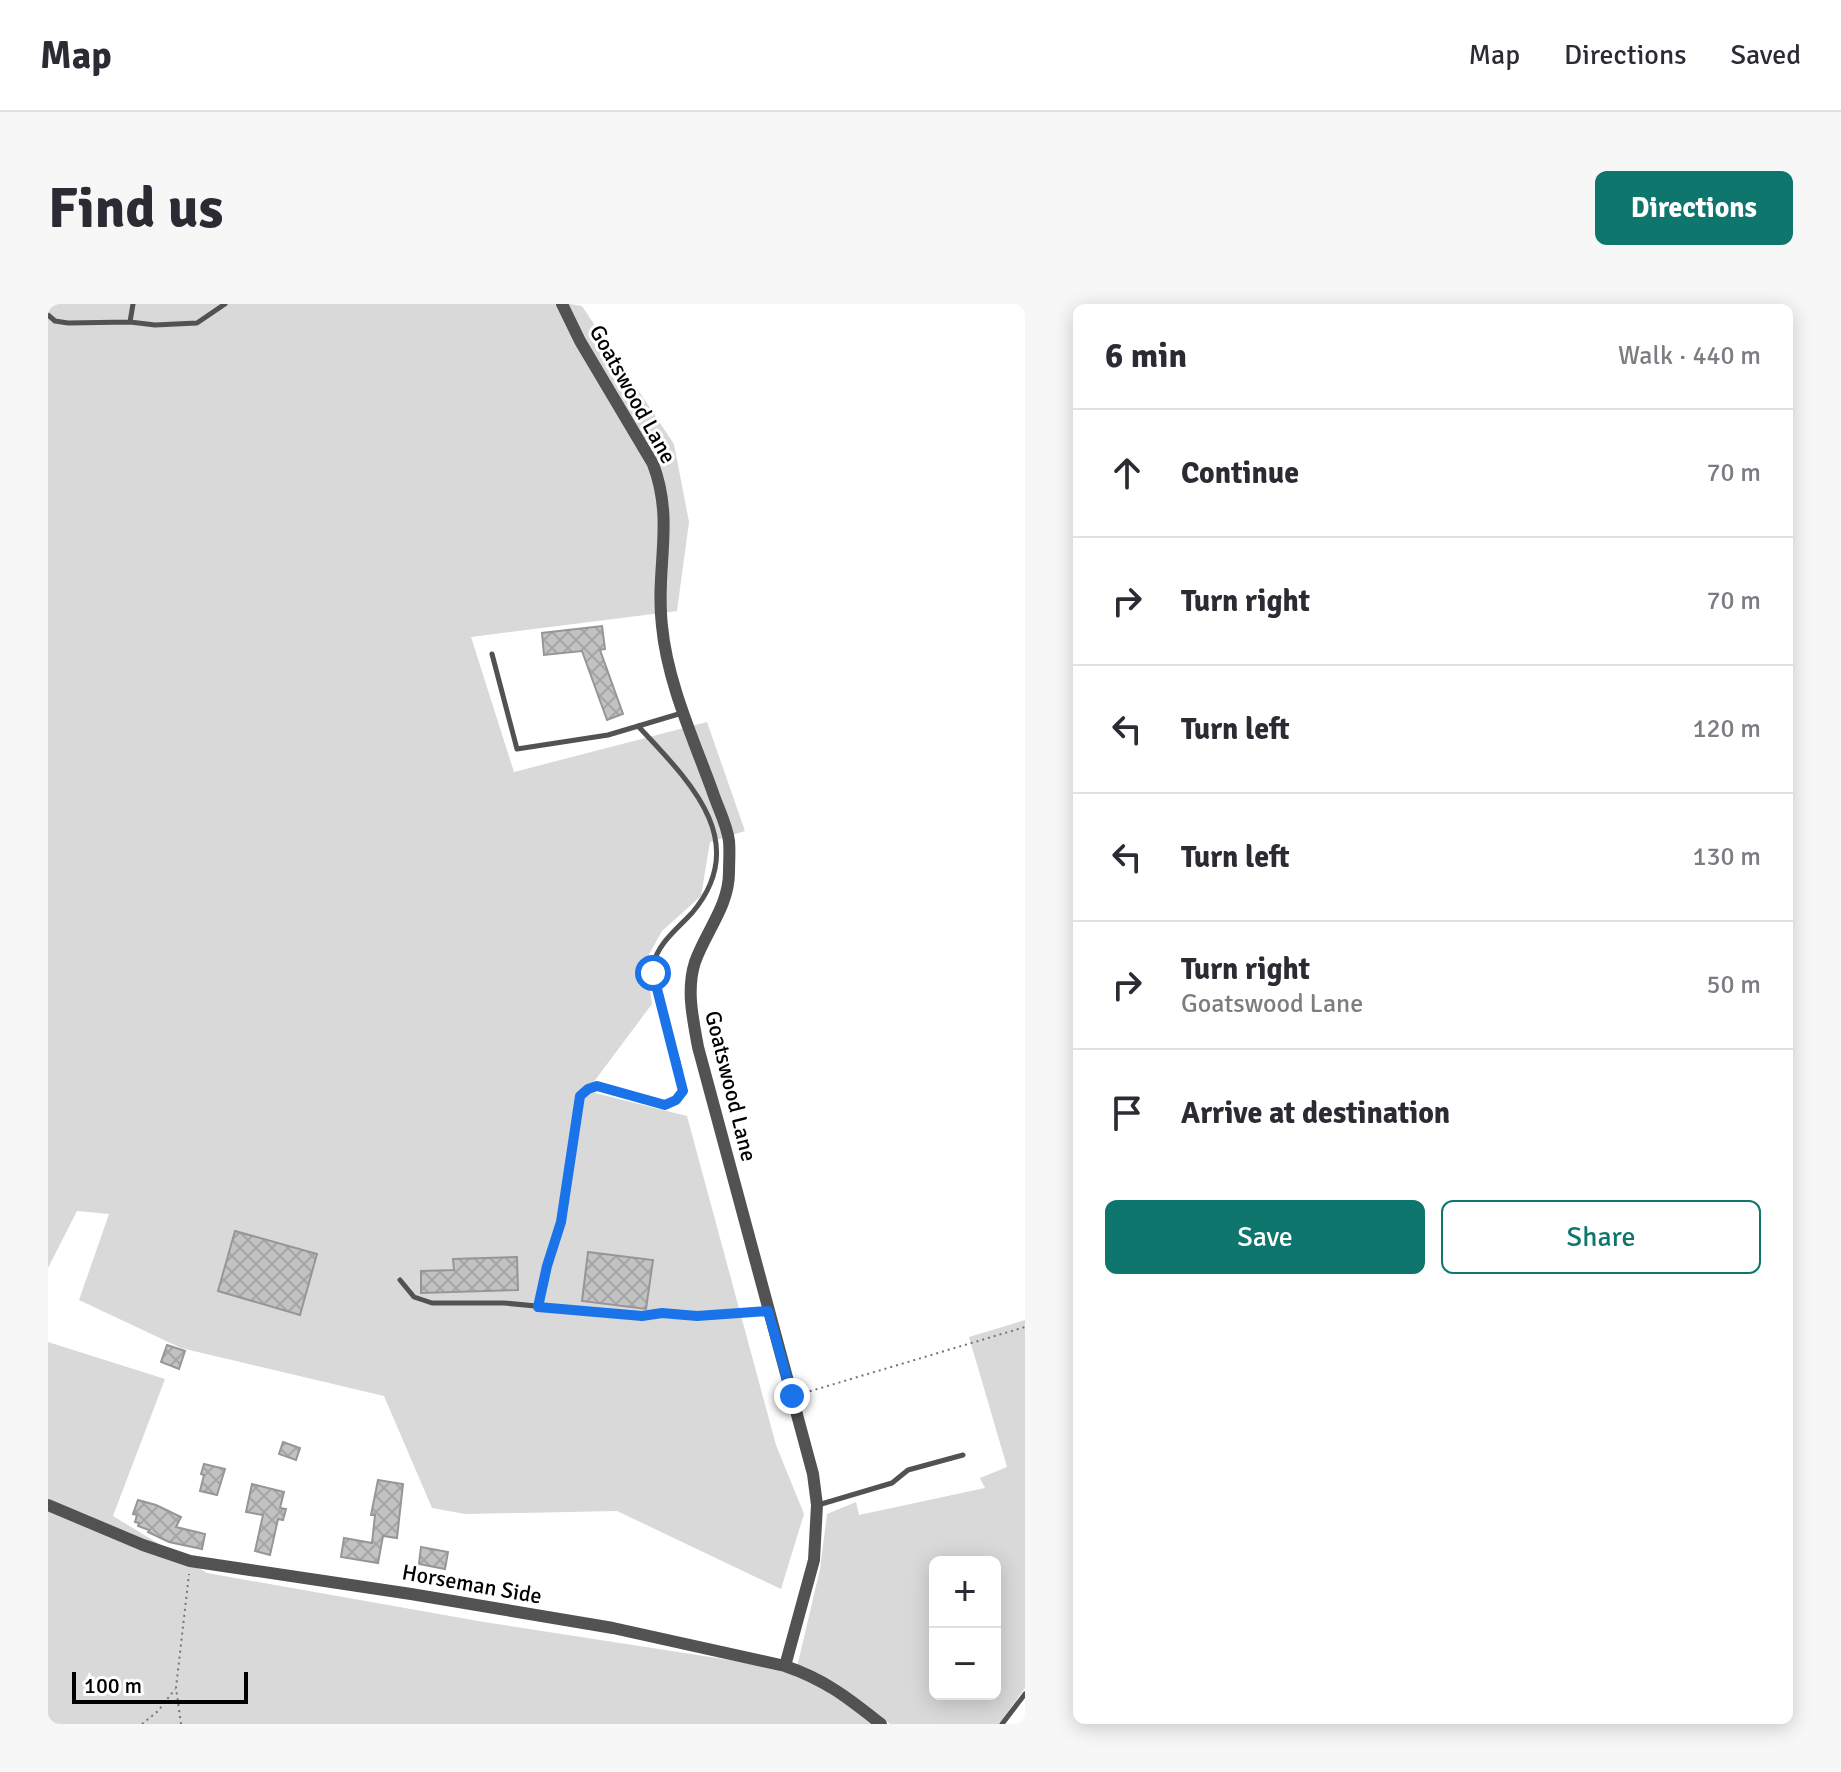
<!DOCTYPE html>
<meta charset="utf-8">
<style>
body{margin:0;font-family:Signika,sans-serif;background:#f7f7f7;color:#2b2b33}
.controls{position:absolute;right:24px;bottom:24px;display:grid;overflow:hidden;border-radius:12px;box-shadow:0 4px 20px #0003}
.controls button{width:72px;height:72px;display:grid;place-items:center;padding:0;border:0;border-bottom:2px solid #e1e1e2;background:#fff;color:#2b2b33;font:40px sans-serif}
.scale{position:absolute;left:24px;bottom:20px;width:176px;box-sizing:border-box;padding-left:8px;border:4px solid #000;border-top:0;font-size:22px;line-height:28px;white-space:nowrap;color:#000;-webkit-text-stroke:6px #fff;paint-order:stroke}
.stop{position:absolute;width:24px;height:24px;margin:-18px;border:6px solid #1a73e8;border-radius:50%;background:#fff}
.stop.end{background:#1a73e8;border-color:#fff;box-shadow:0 2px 8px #0008}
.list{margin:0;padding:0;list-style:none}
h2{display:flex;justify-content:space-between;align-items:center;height:104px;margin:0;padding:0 32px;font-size:34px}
h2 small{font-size:26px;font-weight:400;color:#7c7c81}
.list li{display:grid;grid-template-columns:52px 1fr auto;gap:24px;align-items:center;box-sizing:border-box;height:128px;padding:0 32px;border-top:2px solid #e1e1e2}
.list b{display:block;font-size:30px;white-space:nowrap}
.list p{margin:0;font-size:26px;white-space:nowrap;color:#7c7c81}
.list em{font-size:26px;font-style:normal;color:#7c7c81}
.actions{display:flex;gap:16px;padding:24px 32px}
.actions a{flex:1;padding:18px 0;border:2px solid #0f766e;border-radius:12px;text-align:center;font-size:28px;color:#0f766e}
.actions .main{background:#0f766e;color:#fff}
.icon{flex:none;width:44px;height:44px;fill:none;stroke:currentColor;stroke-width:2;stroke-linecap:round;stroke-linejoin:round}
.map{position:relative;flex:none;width:977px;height:1420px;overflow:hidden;border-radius:12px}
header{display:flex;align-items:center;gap:48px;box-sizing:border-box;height:112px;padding:0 40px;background:#fff;border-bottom:2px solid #e1e1e2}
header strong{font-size:38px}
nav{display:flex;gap:44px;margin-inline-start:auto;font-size:28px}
.intro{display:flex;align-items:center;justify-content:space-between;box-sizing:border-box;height:192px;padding:0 48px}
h1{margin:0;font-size:56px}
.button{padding:20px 36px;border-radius:12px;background:#0f766e;color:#fff;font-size:28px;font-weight:700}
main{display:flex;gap:48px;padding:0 48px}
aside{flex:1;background:#fff;border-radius:12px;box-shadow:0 4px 20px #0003}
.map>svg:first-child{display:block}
.green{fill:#d9d9d9;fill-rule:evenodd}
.building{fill:url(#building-cross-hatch);stroke:#969696;stroke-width:2}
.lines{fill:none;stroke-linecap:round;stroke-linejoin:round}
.path{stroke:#747474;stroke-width:2;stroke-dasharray:2 4;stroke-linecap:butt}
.service{stroke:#525252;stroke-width:5}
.tertiary{stroke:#525252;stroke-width:12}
.route{stroke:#1a73e8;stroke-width:10}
.labels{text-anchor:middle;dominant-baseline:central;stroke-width:6;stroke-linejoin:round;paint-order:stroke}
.street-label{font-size:22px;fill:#000;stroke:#fff}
</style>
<header>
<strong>Map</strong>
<nav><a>Map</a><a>Directions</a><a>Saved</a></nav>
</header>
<div class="intro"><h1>Find us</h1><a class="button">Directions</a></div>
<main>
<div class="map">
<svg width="977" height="1420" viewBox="0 0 977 1420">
<defs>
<pattern id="building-cross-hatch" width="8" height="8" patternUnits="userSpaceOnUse" patternTransform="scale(2)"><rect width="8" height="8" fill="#c2c2c2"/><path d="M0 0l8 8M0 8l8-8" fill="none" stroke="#a5a5a5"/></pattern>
</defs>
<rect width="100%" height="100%" fill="#fff"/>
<path class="green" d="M0,0H522L534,2L626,140L641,218L629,307L423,333L466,468L659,418L697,527L662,538L653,592L614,627L598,656L604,700L539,787L639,812L728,1141L756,1210L733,1285L569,1207L417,1210L384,1204L336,1092L133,1044L31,996L61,910L29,907L0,964Z
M977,1016V1384L951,1420H842L790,1380L749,1363L772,1265L779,1210L808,1198L811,1211L937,1184L932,1174L959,1163L921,1033ZM887,1258H947V1390H887Z
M0,1038L117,1075L65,1212L159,1269L436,1318L740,1365L791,1391L828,1420H0Z"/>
<path class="building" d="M554,322L557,345L552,346L575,410L559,416L534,347L496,351L494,329Z
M187,927L269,950L252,1011L170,987Z
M540,948L605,956L598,1005L534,997Z
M469,953L470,986L373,989V967L406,966L405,955Z
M119,1041L137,1047L131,1065L113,1058Z
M235,1138L252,1144L248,1156L231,1150Z
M156,1160L177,1165L169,1191L152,1187L156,1171L153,1170Z
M330,1176L355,1180L349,1234L335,1232L330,1259L293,1253L296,1234L324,1239L327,1211H323Z
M204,1180L236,1188L232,1204L238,1205L235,1216L230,1215L222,1251L207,1247L215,1211L198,1208Z
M90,1196L108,1201L133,1213L128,1223L157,1230L154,1245L121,1238L100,1228L101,1226L90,1222L91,1219L87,1218L89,1211L85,1210Z
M373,1243L400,1248L397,1265L371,1260Z"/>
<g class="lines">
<path class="path" d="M756,1089L977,1023
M94,1420L110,1407L127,1385
M133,1420L128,1384L141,1270"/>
<path class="service" d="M0,11L7,17L20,19L82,18L107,21L149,19L177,0
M82,18L85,0
M444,350L469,445L560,431L634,409
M352,976L366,993L384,999H456L594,1012L614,1009L649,1012L719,1007
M490,1003L499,962L513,918L532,792L540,785L549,782L617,801L628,796L635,787C633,755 617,723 610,692C607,683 604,672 605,662C609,640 629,625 644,609C705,537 640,476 590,422
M770,1201L844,1179L860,1166L915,1151
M954,1420L977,1390"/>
<path class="tertiary" d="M514,0L532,37L605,160C627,218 607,264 614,322C619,377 645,434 664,486C669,502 679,520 681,537C682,547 681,558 681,568C681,602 658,627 647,658C638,686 645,715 650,743L765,1170L769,1201L766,1256L737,1362
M0,1201L95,1241L142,1257L363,1290L565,1324L737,1362C778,1376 800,1394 833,1420"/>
</g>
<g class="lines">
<path class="route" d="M605,669L635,787L628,796L617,801L549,782L540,785L532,792L513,918L499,962L490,1003L594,1012L614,1009L649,1012L720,1007L744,1092"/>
</g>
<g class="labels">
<g class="street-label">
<text transform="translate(585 90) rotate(61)">Goatswood Lane</text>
<text transform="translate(683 782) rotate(76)">Goatswood Lane</text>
<text transform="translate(424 1280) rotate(10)">Horseman Side</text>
</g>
</g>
</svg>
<div class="controls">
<button>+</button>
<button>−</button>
</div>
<div class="scale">100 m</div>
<div class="stop" style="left:605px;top:669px"></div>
<div class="stop end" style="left:744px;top:1092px"></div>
</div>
<aside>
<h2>6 min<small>Walk · 440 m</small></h2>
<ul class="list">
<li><svg class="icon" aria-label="ahead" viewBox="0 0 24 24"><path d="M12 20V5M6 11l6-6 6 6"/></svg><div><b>Continue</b></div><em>70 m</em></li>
<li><svg class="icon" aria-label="right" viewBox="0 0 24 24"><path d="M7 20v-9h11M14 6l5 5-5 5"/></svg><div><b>Turn right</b></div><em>70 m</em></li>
<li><svg class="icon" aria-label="left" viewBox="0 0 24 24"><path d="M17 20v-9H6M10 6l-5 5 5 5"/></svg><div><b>Turn left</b></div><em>120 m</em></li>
<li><svg class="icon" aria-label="left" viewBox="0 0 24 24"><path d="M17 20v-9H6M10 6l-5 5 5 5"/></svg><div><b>Turn left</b></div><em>130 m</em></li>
<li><svg class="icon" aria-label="right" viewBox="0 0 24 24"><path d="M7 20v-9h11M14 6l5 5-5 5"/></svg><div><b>Turn right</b><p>Goatswood Lane</p></div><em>50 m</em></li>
<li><svg class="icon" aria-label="arrive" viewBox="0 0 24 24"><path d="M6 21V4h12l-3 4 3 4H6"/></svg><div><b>Arrive at destination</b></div></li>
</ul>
<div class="actions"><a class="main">Save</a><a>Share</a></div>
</aside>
</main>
